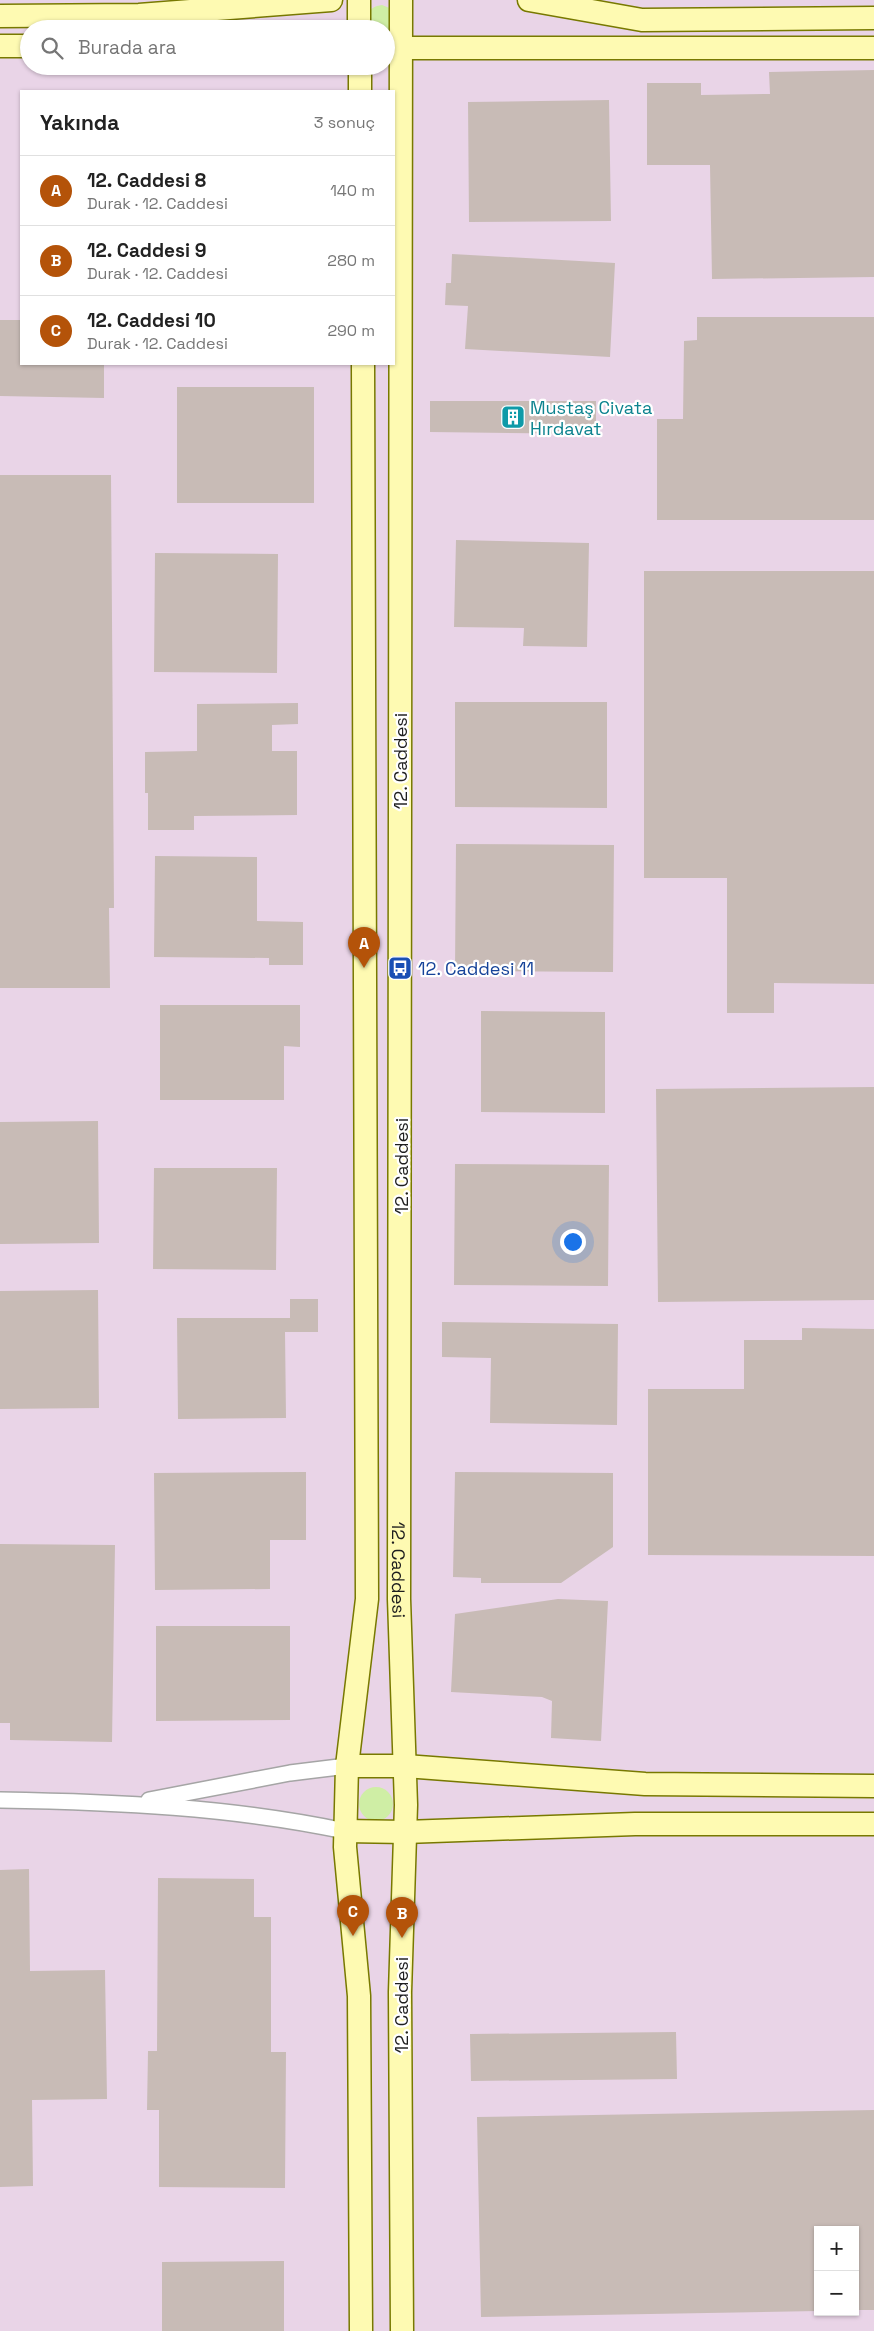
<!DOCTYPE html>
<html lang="tr">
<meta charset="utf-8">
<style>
body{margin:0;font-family:"Space Grotesk",sans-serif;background:#f2f2f2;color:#222}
.controls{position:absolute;right:15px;bottom:15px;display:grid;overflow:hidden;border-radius:0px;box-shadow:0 1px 4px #0004}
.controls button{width:45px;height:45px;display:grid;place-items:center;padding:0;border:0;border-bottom:1px solid #e0e0e0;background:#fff;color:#222;font:25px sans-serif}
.you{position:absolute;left:572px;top:1241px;width:18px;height:18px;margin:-12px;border:4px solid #fff;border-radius:50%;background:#1a73e8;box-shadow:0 0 0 8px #1a73e833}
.badge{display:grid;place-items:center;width:32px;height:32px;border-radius:50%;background:#b45309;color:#fff;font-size:16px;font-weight:700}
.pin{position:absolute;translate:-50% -41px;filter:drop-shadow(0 1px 2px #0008)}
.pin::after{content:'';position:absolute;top:26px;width:18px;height:15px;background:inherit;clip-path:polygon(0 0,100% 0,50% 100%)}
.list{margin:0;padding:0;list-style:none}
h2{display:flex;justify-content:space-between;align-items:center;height:65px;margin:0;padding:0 20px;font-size:21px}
h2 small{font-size:16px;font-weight:400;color:#767676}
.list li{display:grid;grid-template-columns:32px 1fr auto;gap:15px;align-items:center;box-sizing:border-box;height:70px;padding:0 20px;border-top:1px solid #e0e0e0}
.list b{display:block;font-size:19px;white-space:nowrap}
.list p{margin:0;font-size:16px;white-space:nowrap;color:#767676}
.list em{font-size:16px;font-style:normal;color:#767676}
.icon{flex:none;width:28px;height:28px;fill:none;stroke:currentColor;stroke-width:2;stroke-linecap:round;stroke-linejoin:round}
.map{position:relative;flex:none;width:874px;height:2331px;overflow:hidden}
.search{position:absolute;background:#fff;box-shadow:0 1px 4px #0004;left:20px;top:20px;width:375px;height:55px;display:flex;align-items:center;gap:12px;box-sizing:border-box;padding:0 18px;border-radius:28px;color:#767676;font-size:19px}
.panel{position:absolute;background:#fff;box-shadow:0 1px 4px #0004;left:20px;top:90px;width:375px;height:275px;border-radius:0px}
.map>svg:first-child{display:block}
.industrial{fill:#e9d4e7;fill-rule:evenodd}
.grass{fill:#cfeea5}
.building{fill:#c8bbb6}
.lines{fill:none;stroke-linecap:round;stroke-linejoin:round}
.street-casing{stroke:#a5a5a5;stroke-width:18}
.secondary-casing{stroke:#787900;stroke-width:25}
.street{stroke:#fff;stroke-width:15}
.secondary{stroke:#fefab2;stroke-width:22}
.labels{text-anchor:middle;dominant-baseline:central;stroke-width:4.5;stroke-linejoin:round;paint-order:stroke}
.culture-label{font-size:18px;fill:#0d838f;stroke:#fff;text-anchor:start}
.street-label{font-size:18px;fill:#1e1e1e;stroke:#fff}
.transit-label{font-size:18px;fill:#164399;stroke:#fff;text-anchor:start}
</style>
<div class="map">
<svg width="874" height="2331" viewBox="0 0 874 2331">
<rect width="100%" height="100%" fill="#efeae3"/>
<path class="industrial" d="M0,0H874V2331H0ZM29,29H386V66H29ZM21,91H394V364H21ZM818,2230H855V2312H818Z"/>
<path class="grass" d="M382,5L392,9L395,33L386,39V29H365C367,16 367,7 382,5Z
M359 1804a17 17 0 1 1 34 0a17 17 0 1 1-34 0Z"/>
<path class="building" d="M874,70V277L712,279L710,165H647V83H701V95L770,94L769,72Z
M609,100L611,221L469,222L468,102Z
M452,254L615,263L610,357L465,349L468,306L445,305L446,283H451Z
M697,317H874V520H657V419H683L684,341L697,340Z
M0,320H21V364H104V398L0,396Z
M177,387H314V503H177Z
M430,401H596V434L430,432Z
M0,475H111L114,908H109L110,988H0Z
M456,540L589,543L587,647L523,646L524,628L454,627Z
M155,553L278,554L277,673L154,672Z
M644,571H874V984L774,983V1013H727V878H644Z
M455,702H607V808L455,807Z
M298,703V724L272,725V751H297V815L194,816V830H148V793H145V752L197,751V704Z
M456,844L614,845L613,972L455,971Z
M155,856L257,857V921L303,922V965H269V958L154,957Z
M160,1005H300V1047L284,1046V1100H160Z
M481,1011L605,1012V1113L481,1112Z
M874,1087V1300L658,1302L656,1089Z
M98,1121L99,1243L0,1244V1122Z
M455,1164L609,1165L608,1286L454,1285Z
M154,1168H277L276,1270L153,1269Z
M98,1290L99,1408L0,1409V1291Z
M290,1299H318V1332H285L286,1418L178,1419L177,1318H290Z
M442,1322L618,1324L617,1425L490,1423L491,1358L442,1357Z
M802,1328L874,1329V1556L648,1555V1389H744V1340H802Z
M306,1472V1540H270V1589L155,1590L154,1473Z
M455,1472L613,1473V1547L561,1583H481V1578L453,1577Z
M0,1544L115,1545L112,1742L10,1740V1723H0Z
M558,1599L608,1601L601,1741L551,1738L552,1701L542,1697L451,1692L455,1614Z
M156,1626H290V1720L156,1721Z
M29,1869L30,1971L105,1970L107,2099L32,2100L33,2186L0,2187V1870Z
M158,1878L254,1879V1917H271V2052H286L285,2188L159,2187V2110H147L148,2051H157Z
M676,2032L677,2079L471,2081L470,2034Z
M874,2110V2310H855V2230H818V2311L481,2317L477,2117Z
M284,2261V2331H162V2262Z"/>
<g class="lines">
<g class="street-casing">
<path id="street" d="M0,1800C116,1802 232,1807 345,1831
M149,1800L290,1773L347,1766"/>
</g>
<g class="secondary-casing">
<g id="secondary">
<path d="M359,0V29"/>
<path id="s1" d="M401,0L399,1599L406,1805L400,1992L402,2331"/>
<path d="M529,0L642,20L874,18"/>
<path d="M0,16L139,15L331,0"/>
<path d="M0,46H29"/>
<path d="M387,48H874"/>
<path d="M360,66V91"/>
<path d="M347,1766H405L645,1784L874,1786"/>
<path d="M345,1831L405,1832L635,1824H874"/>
<path d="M361,2331L359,1996L345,1847L347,1766L367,1599L363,364"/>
</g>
</g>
<use href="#street" class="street"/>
<use href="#secondary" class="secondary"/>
</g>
<defs>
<g id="building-square" transform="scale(1.25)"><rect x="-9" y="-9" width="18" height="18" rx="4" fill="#0f9aa8" stroke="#fff"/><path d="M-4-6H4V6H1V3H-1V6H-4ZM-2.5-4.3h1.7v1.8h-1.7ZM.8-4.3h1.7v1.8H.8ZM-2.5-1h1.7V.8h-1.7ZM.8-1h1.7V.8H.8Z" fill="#fff"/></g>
<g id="bus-square" transform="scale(1.25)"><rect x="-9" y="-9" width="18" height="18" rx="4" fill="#1a4fb4" stroke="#fff"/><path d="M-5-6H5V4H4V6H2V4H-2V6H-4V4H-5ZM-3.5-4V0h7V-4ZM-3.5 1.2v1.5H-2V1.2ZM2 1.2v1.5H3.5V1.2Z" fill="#fff"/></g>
</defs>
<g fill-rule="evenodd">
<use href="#building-square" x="513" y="417"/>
<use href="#bus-square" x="400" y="968"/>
</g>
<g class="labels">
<g class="culture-label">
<text x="530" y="407">Mustaş Civata<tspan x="530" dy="21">Hırdavat</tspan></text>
</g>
<g class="street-label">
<text transform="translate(400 761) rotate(-90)">12. Caddesi</text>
<text transform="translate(401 1166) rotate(-90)">12. Caddesi</text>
<text stroke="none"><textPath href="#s1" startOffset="1570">12. Caddesi</textPath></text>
<text transform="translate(401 2005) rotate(-90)">12. Caddesi</text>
</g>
<g class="transit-label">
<text x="418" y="968">12. Caddesi 11</text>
</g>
</g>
</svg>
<div class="controls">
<button>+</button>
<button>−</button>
</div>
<div class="you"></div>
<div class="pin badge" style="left:364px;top:968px">A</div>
<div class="pin badge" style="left:402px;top:1938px">B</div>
<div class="pin badge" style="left:353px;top:1936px">C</div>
<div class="search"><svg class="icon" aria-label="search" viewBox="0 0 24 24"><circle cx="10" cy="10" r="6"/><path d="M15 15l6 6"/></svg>Burada ara</div>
<section class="panel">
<h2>Yakında<small>3 sonuç</small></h2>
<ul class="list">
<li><span class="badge">A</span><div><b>12. Caddesi 8</b><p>Durak · 12. Caddesi</p></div><em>140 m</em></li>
<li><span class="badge">B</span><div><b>12. Caddesi 9</b><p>Durak · 12. Caddesi</p></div><em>280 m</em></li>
<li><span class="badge">C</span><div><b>12. Caddesi 10</b><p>Durak · 12. Caddesi</p></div><em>290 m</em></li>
</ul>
</section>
</div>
